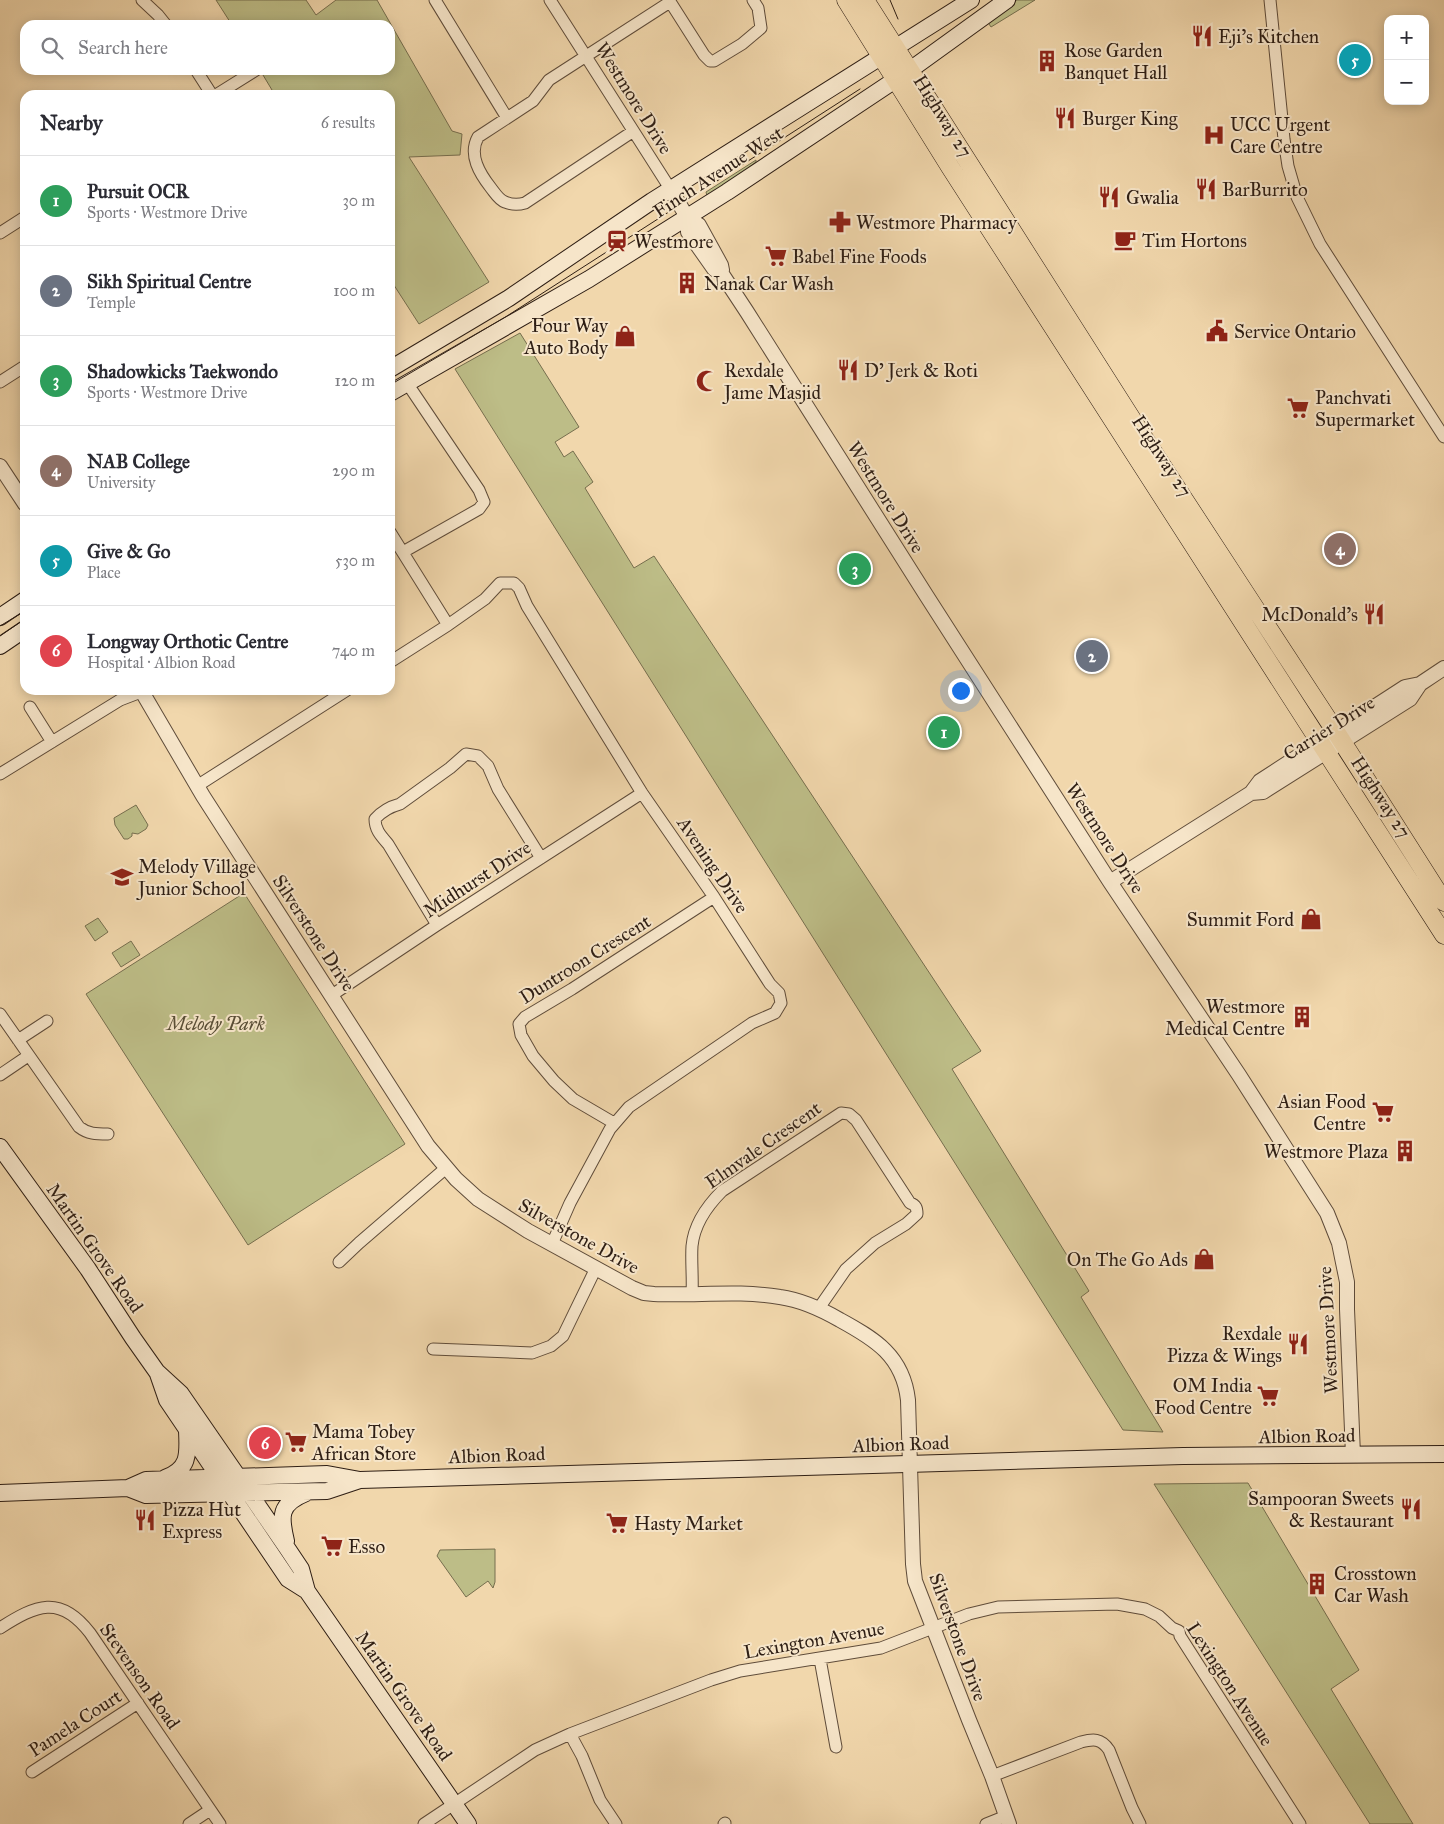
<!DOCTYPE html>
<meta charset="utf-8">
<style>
body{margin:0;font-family:"IM FELL Great Primer",serif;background:#f2f2f3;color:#2b2b33}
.controls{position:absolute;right:15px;top:15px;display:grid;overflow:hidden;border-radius:10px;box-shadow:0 2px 12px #0003}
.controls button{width:45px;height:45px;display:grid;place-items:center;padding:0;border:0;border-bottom:1px solid #e1e1e2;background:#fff;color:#2b2b33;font:25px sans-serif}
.you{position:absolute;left:960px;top:690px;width:18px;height:18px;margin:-12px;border:4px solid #fff;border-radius:50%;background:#1a73e8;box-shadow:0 0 0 8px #1a73e833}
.badge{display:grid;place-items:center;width:32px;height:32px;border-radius:50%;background:#2563eb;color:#fff;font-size:16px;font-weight:700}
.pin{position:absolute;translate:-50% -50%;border:2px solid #fff;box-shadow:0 1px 5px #0006}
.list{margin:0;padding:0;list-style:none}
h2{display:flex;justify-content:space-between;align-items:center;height:65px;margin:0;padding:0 20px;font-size:21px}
h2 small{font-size:16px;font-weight:400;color:#7c7c81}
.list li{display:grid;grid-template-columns:32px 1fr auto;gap:15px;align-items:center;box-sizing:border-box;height:90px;padding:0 20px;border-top:1px solid #e1e1e2}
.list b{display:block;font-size:19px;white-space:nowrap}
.list p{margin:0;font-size:16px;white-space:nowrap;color:#7c7c81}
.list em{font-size:16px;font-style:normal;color:#7c7c81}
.icon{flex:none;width:28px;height:28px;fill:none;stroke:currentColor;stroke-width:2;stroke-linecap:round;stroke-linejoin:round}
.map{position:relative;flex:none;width:1444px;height:1824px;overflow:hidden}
.search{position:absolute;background:#fff;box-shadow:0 2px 12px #0003;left:20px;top:20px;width:375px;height:55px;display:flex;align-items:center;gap:12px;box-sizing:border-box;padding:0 18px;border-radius:15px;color:#7c7c81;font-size:19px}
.panel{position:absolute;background:#fff;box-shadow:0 2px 12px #0003;left:20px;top:90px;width:375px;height:605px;border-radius:15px}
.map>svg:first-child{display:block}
.green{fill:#bdbd87;stroke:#766e4e}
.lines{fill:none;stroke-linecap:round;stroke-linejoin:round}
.minor-casing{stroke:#5f4c3a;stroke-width:13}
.tertiary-casing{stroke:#5f4c3a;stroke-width:16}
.secondary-casing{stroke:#2e1e14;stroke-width:18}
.primary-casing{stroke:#2e1e14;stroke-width:19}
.minor{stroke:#f6e5c9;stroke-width:11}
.tertiary{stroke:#f6e5c9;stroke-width:14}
.secondary{stroke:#f6e5c9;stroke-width:16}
.primary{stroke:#f1d7ac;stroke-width:18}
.tram{stroke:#2e1e14;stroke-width:1}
.labels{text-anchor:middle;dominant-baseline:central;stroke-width:4;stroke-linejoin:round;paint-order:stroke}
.poi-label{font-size:19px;fill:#2e1e14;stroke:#f6e5c9;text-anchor:start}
.street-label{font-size:19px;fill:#2e1e14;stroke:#f6e5c9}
.park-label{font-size:19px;font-style:italic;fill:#594e36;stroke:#f6e5c9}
</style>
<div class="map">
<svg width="1444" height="1824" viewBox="0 0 1444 1824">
<rect width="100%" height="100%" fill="#f1d7ac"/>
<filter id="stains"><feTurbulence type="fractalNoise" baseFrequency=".004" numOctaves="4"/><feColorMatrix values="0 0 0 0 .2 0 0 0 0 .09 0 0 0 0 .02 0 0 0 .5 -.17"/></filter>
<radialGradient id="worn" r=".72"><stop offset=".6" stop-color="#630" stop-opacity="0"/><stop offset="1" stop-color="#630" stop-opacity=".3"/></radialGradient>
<path class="green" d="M216,0H306L316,15L336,0H377L452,131L462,134L460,155L409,157L489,282L419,324L390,279V95H275L260,70H390V25H232Z
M1017,0H1035L991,27L987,21Z
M756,160V162L717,192L707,196L706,192Z
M520,333L579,427L555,442L564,457L573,451L593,482L585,488L634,568L654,556L981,1051L952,1069L1089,1291L1081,1297L1163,1432L1123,1430L455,369Z
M136,805L148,825L146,829L138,834L132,833V836L128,839H124L115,825L114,818Z
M244,893L405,1144L248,1245L86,994Z
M98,918L108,932L95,941L85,926Z
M131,941L140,955L121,967L112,953Z
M1248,1483L1359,1670L1331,1689L1413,1824H1370L1154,1484Z
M495,1549V1582L493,1588L488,1581L466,1597L437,1556L440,1550Z"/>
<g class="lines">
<g class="minor-casing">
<path id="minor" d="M142,0L158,15L166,25
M435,0L507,118
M550,0L671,190
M669,0L704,55L710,61H714L742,44L761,28L758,8L753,0
M1270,0L1284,139L1288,166L1297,197L1320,244L1444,437
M196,70L212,95
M216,95L256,70
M632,132L525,203C518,205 512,205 505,202C499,200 495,193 491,188C480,174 468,155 478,137L533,101L549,80L670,2
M0,233L25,217
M0,382L25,366
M390,532L448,625
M403,552L479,509L484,502L479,490L407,383
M390,662L448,625L485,599L500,583H514L519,588L527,606L642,793L714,897L770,984L779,993L781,1003L775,1013L752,1023L629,1107L610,1129L570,1203L552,1244
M30,707L52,742
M0,774L120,700L146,690
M197,786L347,690
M437,925L388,844C381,836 375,830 375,819C382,811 389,807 400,804L450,768L466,754L478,756L488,766L498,789L541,858
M332,995L437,925L642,793
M0,1014L79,1127C88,1134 96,1134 108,1134
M18,1040L47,1021
M0,1075L28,1056
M614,1123L573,1099L554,1081L533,1056L521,1035L519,1024L525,1017L572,989L714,897
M339,1262L359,1243L446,1168
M692,1294C693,1278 691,1262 692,1246C694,1225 707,1206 722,1191L841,1113L849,1114L856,1120L910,1203C916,1205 917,1208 917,1214L906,1224L875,1243L846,1269L819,1308
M433,1349L532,1353L551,1346L563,1336L596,1268
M0,1628C36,1605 60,1594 90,1633L220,1824
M820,1659L836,1747
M570,1734L582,1756L600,1800L616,1824
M32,1772L138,1703
M992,1776L1081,1742C1093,1739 1101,1738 1109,1750L1132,1808L1140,1824
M189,1824L210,1810
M424,1824L535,1750L570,1734L711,1680L740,1671L881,1648L969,1614L998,1607L1117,1604L1145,1609L1159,1616L1172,1628L1179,1631L1180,1636L1300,1824
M724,1824L725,1823
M986,1824L1006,1816"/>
</g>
<g class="tertiary-casing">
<path id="tertiary" d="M671,190L687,217L699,225L721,265L722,270
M687,217L688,232L714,269L722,274L747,312L926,595L1110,882L1239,1075L1327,1213L1339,1243L1347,1282V1309L1353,1455
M0,466L25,504
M141,690L203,796L428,1146L456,1179L478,1199L528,1231L632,1288L644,1293L654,1294C696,1296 738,1290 780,1297C801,1300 821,1309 840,1320C875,1339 903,1356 908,1400L913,1564L915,1581L969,1720L992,1776L1009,1824
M1251,793L1263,792L1410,699L1420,684
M1110,882L1251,793L1260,781L1405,687L1420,684L1444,668"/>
</g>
<g class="secondary-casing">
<path id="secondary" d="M390,369L509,298L652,201L971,0
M390,393L589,279L727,192L910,70L1007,0
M0,617L25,600
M0,646L25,629
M0,1147L88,1269L133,1338L157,1372L181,1394L287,1548L301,1569L307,1591L468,1824
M158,1374L167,1400L288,1579L307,1591
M165,1478C190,1469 188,1453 187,1431
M128,1488L146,1495L327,1491L360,1480
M0,1493L128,1488L146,1480L327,1474L360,1480L1183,1456L1444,1454
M286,1541C280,1516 279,1504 306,1493"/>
</g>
<g class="primary-casing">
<path id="primary" d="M846,0L950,167L1444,935
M865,0L1144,438L1336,732L1444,902"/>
</g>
<use href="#minor" class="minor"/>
<use href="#tertiary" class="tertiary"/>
<use href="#secondary" class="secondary"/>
<use href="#primary" class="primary"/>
<path class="tram" d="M890,0L898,19
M390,385L507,316L860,89
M0,626L25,611
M0,636L25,619"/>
</g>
<defs>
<g id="restaurant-bare" transform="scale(1.725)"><path d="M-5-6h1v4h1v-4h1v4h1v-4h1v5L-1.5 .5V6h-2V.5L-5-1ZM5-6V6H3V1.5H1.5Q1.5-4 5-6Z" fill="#8f2418" stroke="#f6e5c9" stroke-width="2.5" paint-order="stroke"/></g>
<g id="building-bare" transform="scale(1.725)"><path d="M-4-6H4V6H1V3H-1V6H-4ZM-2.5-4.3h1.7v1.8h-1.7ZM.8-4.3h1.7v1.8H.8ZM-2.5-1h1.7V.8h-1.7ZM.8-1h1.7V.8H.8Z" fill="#8f2418" stroke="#f6e5c9" stroke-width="2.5" paint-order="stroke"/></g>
<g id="hospital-bare" transform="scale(1.725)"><path d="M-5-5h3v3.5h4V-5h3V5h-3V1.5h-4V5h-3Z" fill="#8f2418" stroke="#f6e5c9" stroke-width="2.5" paint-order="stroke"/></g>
<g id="pharmacy-bare" transform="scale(1.725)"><path d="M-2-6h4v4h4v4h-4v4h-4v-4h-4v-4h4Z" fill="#8f2418" stroke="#f6e5c9" stroke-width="2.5" paint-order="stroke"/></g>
<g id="cafe-bare" transform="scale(1.725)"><path d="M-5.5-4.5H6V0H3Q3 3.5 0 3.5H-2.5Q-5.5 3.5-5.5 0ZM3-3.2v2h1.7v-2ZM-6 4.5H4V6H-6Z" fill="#8f2418" stroke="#f6e5c9" stroke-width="2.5" paint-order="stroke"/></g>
<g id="station-bare" transform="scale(1.725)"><path d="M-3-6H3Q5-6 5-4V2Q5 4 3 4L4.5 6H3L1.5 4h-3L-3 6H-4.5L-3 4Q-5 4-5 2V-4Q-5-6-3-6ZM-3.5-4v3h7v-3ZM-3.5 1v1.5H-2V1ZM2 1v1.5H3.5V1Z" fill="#8f2418" stroke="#f6e5c9" stroke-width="2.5" paint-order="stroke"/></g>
<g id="supermarket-bare" transform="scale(1.725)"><path d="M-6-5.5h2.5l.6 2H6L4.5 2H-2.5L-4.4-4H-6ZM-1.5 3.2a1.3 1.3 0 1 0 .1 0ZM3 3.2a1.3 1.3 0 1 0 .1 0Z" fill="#8f2418" stroke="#f6e5c9" stroke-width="2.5" paint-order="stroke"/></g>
<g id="civic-bare" transform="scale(1.725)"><path d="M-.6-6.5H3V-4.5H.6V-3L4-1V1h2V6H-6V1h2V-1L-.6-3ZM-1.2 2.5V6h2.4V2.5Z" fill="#8f2418" stroke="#f6e5c9" stroke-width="2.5" paint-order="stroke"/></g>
<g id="shop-bare" transform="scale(1.725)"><path d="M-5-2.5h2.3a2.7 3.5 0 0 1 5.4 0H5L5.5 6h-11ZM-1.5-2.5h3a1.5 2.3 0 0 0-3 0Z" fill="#8f2418" stroke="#f6e5c9" stroke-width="2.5" paint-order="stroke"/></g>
<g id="mosque-bare" transform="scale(1.725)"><path d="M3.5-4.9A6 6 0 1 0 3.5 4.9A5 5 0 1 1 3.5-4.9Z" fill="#8f2418" stroke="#f6e5c9" stroke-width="2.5" paint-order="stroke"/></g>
<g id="school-bare" transform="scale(1.725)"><path d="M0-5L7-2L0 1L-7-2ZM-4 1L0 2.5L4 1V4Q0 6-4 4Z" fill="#8f2418" stroke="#f6e5c9" stroke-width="2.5" paint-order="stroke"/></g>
</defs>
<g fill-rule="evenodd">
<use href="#restaurant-bare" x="1202" y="36"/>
<use href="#building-bare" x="1047" y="61"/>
<use href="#restaurant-bare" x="1065" y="118"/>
<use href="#hospital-bare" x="1214" y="135"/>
<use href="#restaurant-bare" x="1206" y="189"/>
<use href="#restaurant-bare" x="1109" y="197"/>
<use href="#pharmacy-bare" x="840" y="222"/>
<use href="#cafe-bare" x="1125" y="240"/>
<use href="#station-bare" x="617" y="241"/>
<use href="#supermarket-bare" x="776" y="256"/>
<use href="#building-bare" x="687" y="283"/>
<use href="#civic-bare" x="1217" y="331"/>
<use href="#shop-bare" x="625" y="336"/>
<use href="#restaurant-bare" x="848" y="370"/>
<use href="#mosque-bare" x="707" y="381"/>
<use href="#supermarket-bare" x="1298" y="408"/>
<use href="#restaurant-bare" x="1374" y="614"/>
<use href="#school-bare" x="122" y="877"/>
<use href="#shop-bare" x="1311" y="919"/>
<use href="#building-bare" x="1302" y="1017"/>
<use href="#supermarket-bare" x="1383" y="1112"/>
<use href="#building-bare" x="1405" y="1151"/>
<use href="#shop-bare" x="1204" y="1259"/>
<use href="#restaurant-bare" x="1298" y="1344"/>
<use href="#supermarket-bare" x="1268" y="1396"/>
<use href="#supermarket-bare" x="296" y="1442"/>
<use href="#restaurant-bare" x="1411" y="1509"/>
<use href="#restaurant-bare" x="145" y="1520"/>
<use href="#supermarket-bare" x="617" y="1523"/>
<use href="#supermarket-bare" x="332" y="1546"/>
<use href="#building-bare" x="1317" y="1584"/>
</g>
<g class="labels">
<g class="poi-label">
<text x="1218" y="36">Eji's Kitchen</text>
<text x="1064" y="50">Rose Garden<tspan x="1064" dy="22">Banquet Hall</tspan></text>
<text x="1082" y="118">Burger King</text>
<text x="1230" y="124">UCC Urgent<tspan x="1230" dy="22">Care Centre</tspan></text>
<text x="1222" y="189">BarBurrito</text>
<text x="1126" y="197">Gwalia</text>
<text x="856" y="222">Westmore Pharmacy</text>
<text x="1142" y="240">Tim Hortons</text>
<text x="634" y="241">Westmore</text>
<text x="792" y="256">Babel Fine Foods</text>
<text x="704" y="283">Nanak Car Wash</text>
<text x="608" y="325" text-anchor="end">Four Way<tspan x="608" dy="22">Auto Body</tspan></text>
<text x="1234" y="331">Service Ontario</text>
<text x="724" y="370">Rexdale<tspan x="724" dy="22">Jame Masjid</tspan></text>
<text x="864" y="370">D' Jerk &amp; Roti</text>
<text x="1315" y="397">Panchvati<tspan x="1315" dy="22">Supermarket</tspan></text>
<text x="1358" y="614" text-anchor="end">McDonald's</text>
<text x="138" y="866">Melody Village<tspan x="138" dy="22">Junior School</tspan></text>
<text x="1294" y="919" text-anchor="end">Summit Ford</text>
<text x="1285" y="1006" text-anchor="end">Westmore<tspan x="1285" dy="22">Medical Centre</tspan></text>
<text x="1366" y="1101" text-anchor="end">Asian Food<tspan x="1366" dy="22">Centre</tspan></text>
<text x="1388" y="1151" text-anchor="end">Westmore Plaza</text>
<text x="1188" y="1259" text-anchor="end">On The Go Ads</text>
<text x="1282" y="1333" text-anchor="end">Rexdale<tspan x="1282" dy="22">Pizza &amp; Wings</tspan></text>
<text x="1252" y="1385" text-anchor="end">OM India<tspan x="1252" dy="22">Food Centre</tspan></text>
<text x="312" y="1431">Mama Tobey<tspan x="312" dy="22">African Store</tspan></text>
<text x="1394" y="1498" text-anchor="end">Sampooran Sweets<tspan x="1394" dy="22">&amp; Restaurant</tspan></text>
<text x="162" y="1509">Pizza Hut<tspan x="162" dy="22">Express</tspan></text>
<text x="634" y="1523">Hasty Market</text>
<text x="348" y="1546">Esso</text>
<text x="1334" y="1573">Crosstown<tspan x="1334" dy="22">Car Wash</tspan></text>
</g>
<g class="street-label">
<text transform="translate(634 98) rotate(58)">Westmore Drive</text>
<text transform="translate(943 116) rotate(58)">Highway 27</text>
<text transform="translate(718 172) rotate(-33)">Finch Avenue West</text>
<text transform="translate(1162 456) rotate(57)">Highway 27</text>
<text transform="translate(886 497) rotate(58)">Westmore Drive</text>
<text transform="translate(1329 728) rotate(-32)">Carrier Drive</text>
<text transform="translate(1381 797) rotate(57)">Highway 27</text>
<text transform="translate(1105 838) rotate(57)">Westmore Drive</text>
<text transform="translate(713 865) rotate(56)">Avening Drive</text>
<text transform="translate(477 879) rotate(-33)">Midhurst Drive</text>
<text transform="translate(314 933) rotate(57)">Silverstone Drive</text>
<text transform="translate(585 959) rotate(-32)">Duntroon Crescent</text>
<text transform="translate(763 1145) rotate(-35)">Elmvale Crescent</text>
<text transform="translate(579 1236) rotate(29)">Silverstone Drive</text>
<text transform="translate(95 1248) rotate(55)">Martin Grove Road</text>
<text transform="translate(1328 1330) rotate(-93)">Westmore Drive</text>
<text transform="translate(1307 1436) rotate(-1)">Albion Road</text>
<text transform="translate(901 1444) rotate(-2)">Albion Road</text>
<text transform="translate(497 1455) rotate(-2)">Albion Road</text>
<text transform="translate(958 1637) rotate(70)">Silverstone Drive</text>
<text transform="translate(814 1640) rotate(-10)">Lexington Avenue</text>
<text transform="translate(140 1676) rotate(55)">Stevenson Road</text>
<text transform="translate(1230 1684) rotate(57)">Lexington Avenue</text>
<text transform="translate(404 1696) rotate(55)">Martin Grove Road</text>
<text transform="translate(75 1723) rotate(-33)">Pamela Court</text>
</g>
<g class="park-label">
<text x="216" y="1023">Melody Park</text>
</g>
</g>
<rect width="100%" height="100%" filter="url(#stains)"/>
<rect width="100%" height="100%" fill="url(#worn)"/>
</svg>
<div class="controls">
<button>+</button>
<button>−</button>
</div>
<div class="you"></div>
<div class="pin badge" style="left:944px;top:732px;background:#2e9e5b">1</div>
<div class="pin badge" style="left:1092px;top:656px;background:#6b7280">2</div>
<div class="pin badge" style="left:855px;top:569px;background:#2e9e5b">3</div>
<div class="pin badge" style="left:1340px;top:549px;background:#8d6e63">4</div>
<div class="pin badge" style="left:1355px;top:60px;background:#0f9aa8">5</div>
<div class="pin badge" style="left:265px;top:1443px;background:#e0444e">6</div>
<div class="search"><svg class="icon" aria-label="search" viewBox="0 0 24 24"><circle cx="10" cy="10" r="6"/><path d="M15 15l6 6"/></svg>Search here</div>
<section class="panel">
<h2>Nearby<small>6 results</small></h2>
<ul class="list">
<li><span class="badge" style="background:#2e9e5b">1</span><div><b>Pursuit OCR</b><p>Sports · Westmore Drive</p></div><em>30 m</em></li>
<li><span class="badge" style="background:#6b7280">2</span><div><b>Sikh Spiritual Centre</b><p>Temple</p></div><em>100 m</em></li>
<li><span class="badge" style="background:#2e9e5b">3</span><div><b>Shadowkicks Taekwondo</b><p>Sports · Westmore Drive</p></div><em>120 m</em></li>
<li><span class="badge" style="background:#8d6e63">4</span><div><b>NAB College</b><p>University</p></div><em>290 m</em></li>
<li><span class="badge" style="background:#0f9aa8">5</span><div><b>Give &amp; Go</b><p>Place</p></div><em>530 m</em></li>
<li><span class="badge" style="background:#e0444e">6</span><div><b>Longway Orthotic Centre</b><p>Hospital · Albion Road</p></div><em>740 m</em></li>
</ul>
</section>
</div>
